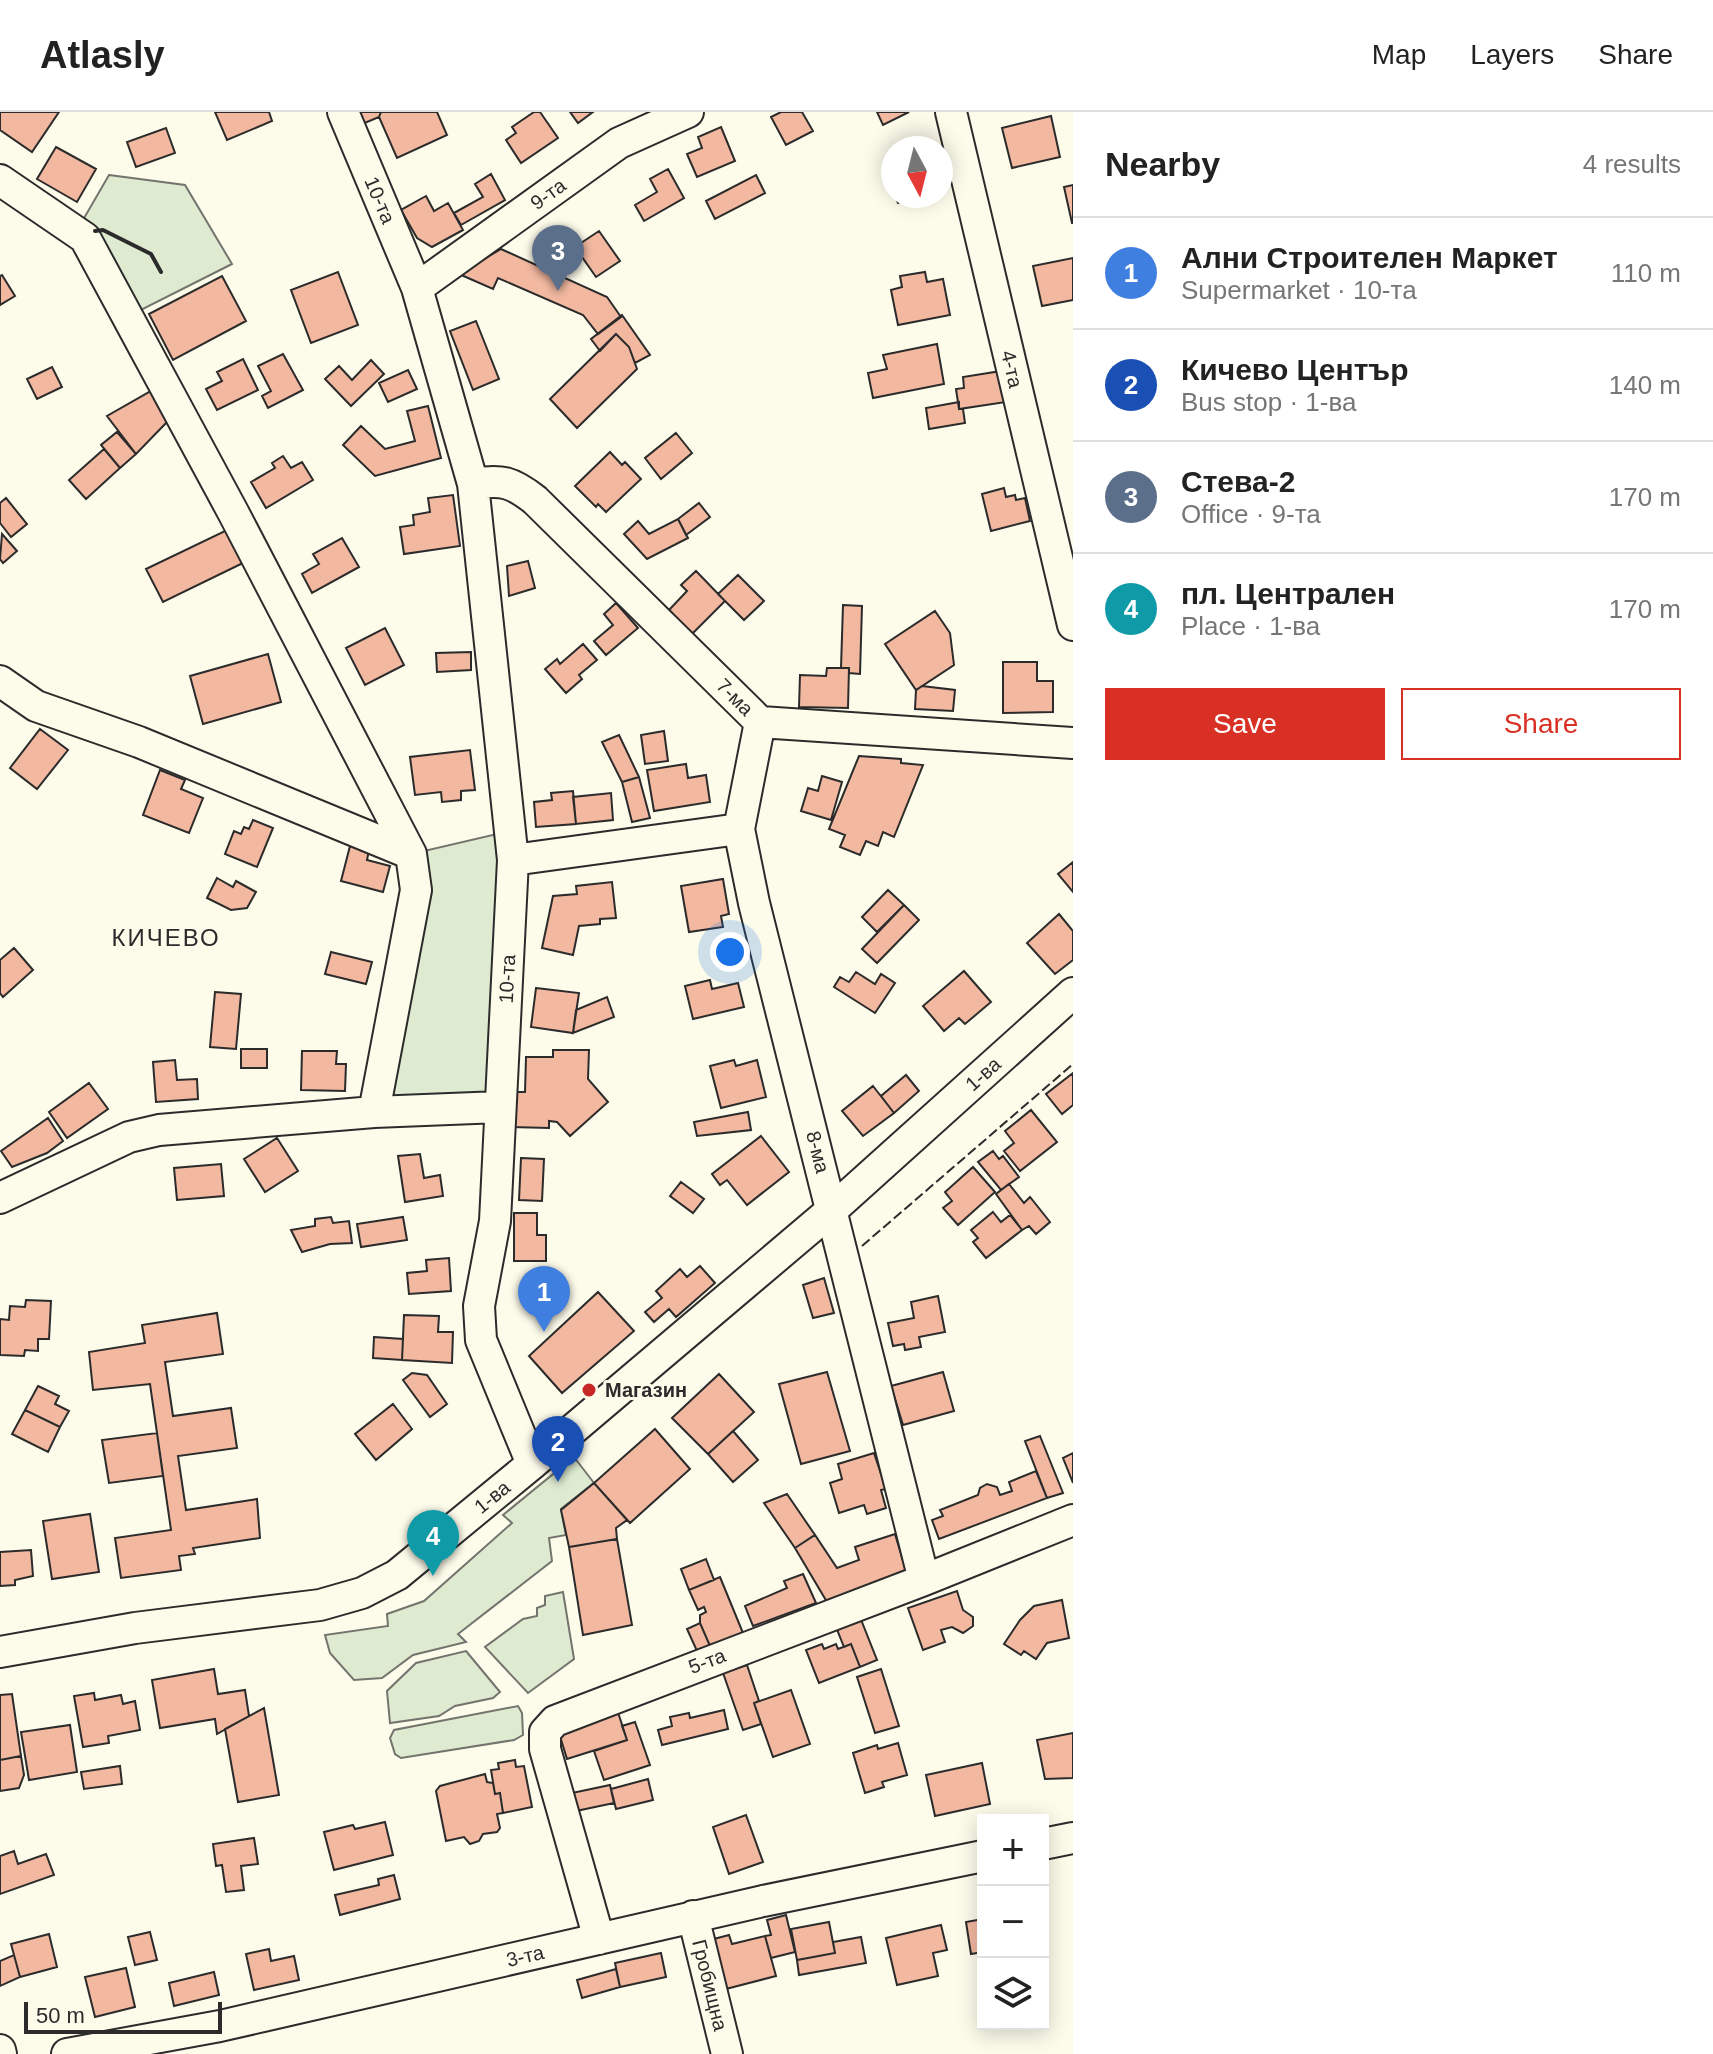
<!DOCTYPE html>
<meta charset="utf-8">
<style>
body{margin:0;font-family:Arial,sans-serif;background:#f6f6f6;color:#222}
.controls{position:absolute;right:24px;bottom:24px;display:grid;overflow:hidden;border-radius:0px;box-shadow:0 4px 20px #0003}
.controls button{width:72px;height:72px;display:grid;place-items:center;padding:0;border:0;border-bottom:2px solid #e0e0e0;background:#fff;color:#222;font:40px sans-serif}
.compass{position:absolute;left:881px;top:24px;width:72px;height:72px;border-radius:50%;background:#fff;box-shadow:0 4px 20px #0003;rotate:173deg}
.scale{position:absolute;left:24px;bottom:20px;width:198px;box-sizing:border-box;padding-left:8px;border:4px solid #2b2b2b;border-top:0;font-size:22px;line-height:28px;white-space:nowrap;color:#2b2b2b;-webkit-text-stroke:6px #fdfbea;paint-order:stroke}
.you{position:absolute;left:730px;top:840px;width:28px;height:28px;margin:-20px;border:6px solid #fff;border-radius:50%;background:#1a73e8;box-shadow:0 0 0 12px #1a73e833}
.badge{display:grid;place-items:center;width:52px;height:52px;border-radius:50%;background:#d93025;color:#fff;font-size:26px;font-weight:700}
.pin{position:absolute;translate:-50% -66px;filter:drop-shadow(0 2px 4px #0008)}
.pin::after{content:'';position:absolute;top:42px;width:28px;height:24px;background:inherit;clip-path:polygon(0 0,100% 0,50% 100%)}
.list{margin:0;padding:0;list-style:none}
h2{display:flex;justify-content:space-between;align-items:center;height:104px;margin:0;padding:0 32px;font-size:34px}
h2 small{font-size:26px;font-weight:400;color:#767676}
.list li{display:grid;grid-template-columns:52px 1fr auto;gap:24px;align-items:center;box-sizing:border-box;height:112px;padding:0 32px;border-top:2px solid #e0e0e0}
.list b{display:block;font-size:30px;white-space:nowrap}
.list p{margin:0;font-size:26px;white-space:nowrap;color:#767676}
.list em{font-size:26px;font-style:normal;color:#767676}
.actions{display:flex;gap:16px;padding:24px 32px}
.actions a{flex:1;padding:18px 0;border:2px solid #d93025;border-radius:0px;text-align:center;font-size:28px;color:#d93025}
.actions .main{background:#d93025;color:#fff}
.icon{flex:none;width:44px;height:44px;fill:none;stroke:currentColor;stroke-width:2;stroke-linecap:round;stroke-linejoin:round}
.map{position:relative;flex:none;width:1073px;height:1942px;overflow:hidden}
header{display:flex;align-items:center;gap:48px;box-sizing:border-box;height:112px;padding:0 40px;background:#fff;border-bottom:2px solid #e0e0e0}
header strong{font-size:38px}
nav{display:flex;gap:44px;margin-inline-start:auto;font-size:28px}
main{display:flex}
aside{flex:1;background:#fff}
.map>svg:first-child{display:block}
.green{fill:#deebd1;stroke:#74746e;stroke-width:2}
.building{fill:#f2b8a0;stroke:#2b2b2b;stroke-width:2}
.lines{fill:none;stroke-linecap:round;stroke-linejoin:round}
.minor-casing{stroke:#2b2b2b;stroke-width:34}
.minor{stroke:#fdfbea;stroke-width:30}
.fence{stroke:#2b2b2b;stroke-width:2;stroke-dasharray:10 4;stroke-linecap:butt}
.wall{stroke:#2b2b2b;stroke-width:4}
.poi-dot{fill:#c62828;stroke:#fdfbea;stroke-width:3}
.labels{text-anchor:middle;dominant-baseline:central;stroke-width:6;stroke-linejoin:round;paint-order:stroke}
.street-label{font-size:20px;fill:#2b2b2b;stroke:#fdfbea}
.poi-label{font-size:20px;font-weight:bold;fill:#2b2b2b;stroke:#fdfbea;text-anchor:start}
.quarter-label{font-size:24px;letter-spacing:2px;fill:#2b2b2b;stroke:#fdfbea}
</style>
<header>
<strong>Atlasly</strong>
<nav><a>Map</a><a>Layers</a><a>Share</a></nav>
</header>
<main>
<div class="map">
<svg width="1073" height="1942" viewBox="0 0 1073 1942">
<rect width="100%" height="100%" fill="#fdfbea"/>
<path class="green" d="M109,63L185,73L232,152L127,205L76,120Z
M510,719L500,995L374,1000L411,742Z
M574,1345L594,1371L561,1397L566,1423L549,1426L552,1449L458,1522L466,1530L413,1543L382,1566L354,1568L330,1541L325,1523L388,1514L387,1502L424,1489L512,1411L503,1403Z
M563,1480L574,1547L528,1581L485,1535L523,1507L537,1504V1496L545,1493V1484Z
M466,1539L500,1580L493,1586L455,1594L439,1604L390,1611L387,1579L416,1551Z
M518,1594L522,1601L523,1623L514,1628L401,1646L395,1642L390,1626L394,1618Z"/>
<path class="building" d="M0,0H59L32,40L0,18Z
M215,0H269L272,9L227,28Z
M354,0H381L379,5L360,13Z
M381,0H437L447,23L397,46L379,5Z
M534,0H540L558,26L521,51L506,28L516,21L512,15Z
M570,0H593L578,11Z
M781,0H802L813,19L786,33L771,5Z
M877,0H909L883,13Z
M1051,4L1060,45L1012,56L1002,16Z
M721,15L735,49L697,65L687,42L702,36L698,25Z
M166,16L175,41L136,55L127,30Z
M56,35L96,57L77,90L37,67Z
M668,57L684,86L644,109L635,93L657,80L650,67Z
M893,59V79L886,62Z
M491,62L505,88L461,113L454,101L483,85L475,72Z
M756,63L765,81L715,107L706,89Z
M1073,73V111H1072L1064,75Z
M426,84L434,99L448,91L463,118L432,135L417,126L401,98Z
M895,84H915L898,91Z
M599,119L620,149L596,165L575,135Z
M501,137L607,185L621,205L598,222L583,203L498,166L493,177L459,162Z
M1073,146V188L1042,194L1033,154Z
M338,160L358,213L311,231L291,178Z
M925,160L927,170L943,167L950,203L898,213L891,178L902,175L900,164Z
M2,163L15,184L0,193V164Z
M222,164L246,209L173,248L149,202Z
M622,203L650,243L635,251L629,235L616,222L600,239L591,227Z
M476,209L499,267L473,278L450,219Z
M616,222L629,235L637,257L577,316L550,287Z
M937,232L944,272L873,286L868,261L887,257L883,243Z
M283,242L303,278L268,296L262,284L271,279L258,254Z
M243,247L258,278L217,298L206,277L222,269L217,260Z
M371,248L384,262L351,294L325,267L339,254L352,268Z
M52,255L62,275L37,287L27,267Z
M408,258L417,277L388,290L379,271Z
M1001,259L1006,290L959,297L956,277L964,276L963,265Z
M151,279L167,310L136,342L107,304Z
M959,290V297H963L965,311L929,317L926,296Z
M428,294L441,346L375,364L343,333L361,314L385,337L415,329L407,299Z
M117,320L136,342L120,356L101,333Z
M676,321L692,341L661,367L645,346Z
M104,337L120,356L86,387L69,368Z
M610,340L622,353L625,350L641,367L606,400L598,392L596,395L575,374Z
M283,344L291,356L302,350L313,368L266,396L251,370L275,356L272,351Z
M1004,376L1006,385L1015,383L1016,388L1025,386L1030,409L991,419L982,382Z
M453,383L460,434L404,442L400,415L414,413L413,403L430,400L428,386Z
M6,386L27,412L11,425L0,411V391Z
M699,391L710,405L686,423L678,407Z
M678,407L688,426L647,447L624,422L638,409L649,422Z
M227,418L243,451L163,490L146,457Z
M2,422L17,439L3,451L0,447Z
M342,426L359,455L312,481L302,462L319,452L313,442Z
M528,449L535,476L509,484L507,454Z
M696,459L725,489L692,522L669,498L687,479L681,473Z
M738,463L764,489L744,508L718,482Z
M616,491L638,516L606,543L594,529L613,513L604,502Z
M843,493L862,494L860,562L849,561V556H841Z
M935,499L950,521L954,553L916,578L885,532Z
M385,516L404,553L365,573L346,536Z
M583,532L597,548L579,563L582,567L566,581L545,557L557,547L560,552Z
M471,540V558L437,560L436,541Z
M268,542L281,590L203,612L190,564Z
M1003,550H1037V569H1053V600L1003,601Z
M827,556H849L848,596L799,595L800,563L826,564Z
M922,574L955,578L953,599L915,597L916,578Z
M40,617L68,638L37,677L10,656Z
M664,619L668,649L645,652L641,623Z
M619,623L639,665L622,670L602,630Z
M470,638L475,678L461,679V688L442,690L441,680L415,683L410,645Z
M859,644L901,647V651L923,653L894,725L883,720L878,734L866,729L860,743L840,735L845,723L829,717Z
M686,652L688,666L706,663L710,690L654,699L647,658Z
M160,658L185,668L181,677L203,686L189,721L143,703Z
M822,664L842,670L831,708L801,699L808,676L818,679Z
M639,665L650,706L632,710L622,670Z
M573,679L576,712L536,715L534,690L552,688L551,681Z
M611,681L613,708L576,712L573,685Z
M253,708L273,716L257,755L225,742L234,719L241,722L244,715L249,717Z
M350,734L369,738L367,748L390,754L383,780L341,769Z
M1073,750V780L1058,762Z
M217,766L233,775L236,769L256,780L247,796L231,798L207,786Z
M723,767L729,802L721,804L723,815L689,820L681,774Z
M612,770L616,806L600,807V812L579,814L573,843L542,836L553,784L577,782L576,774Z
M888,778L904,793L877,820L862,805Z
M904,793L919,808L877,851L862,837Z
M1059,802L1073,819V848L1055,862L1027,831Z
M14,836L33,858L3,885L0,881V848Z
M331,840L372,850L366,872L325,862Z
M964,859L991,890L965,912L959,906L944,919L923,894Z
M856,860L875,872L881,862L895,871L875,901L834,875L840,865L849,870Z
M710,868L712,877L738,871L744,895L693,907L685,874Z
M536,876L579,881L573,921L531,915Z
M215,880L241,882L236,937L210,935Z
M607,885L614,905L573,921L576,898Z
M241,937H267V956H241Z
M553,938H589L588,967L608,990L570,1024L557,1010L549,1009V1016L511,1015L512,980H525L526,945H553Z
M302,939H337L336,952H346L345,979L301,978Z
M175,948L177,968L197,967L198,987L156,990L153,950Z
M734,948L736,954L757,948L766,985L721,996L710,954Z
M1073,961V993L1062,1002L1046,982Z
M906,963L919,979L894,1001L881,984Z
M89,971L108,997L67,1026L49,1000Z
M873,974L894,1001L863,1024L842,999Z
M1031,998L1057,1030L1020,1059L1004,1039L1014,1031L1005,1019Z
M748,1000L751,1018L697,1024L694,1010Z
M48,1006L63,1029L47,1041L12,1055L1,1039Z
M761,1024L789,1060L747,1093L727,1068L720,1073L712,1062Z
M277,1026L298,1059L265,1080L244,1047Z
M993,1039L999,1047L1003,1044L1019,1065L1001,1078L978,1050Z
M420,1042L424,1066L440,1063L443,1084L405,1090L398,1044Z
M521,1046L544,1047L542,1089L519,1088Z
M221,1052L224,1084L177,1088L174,1056Z
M973,1055L995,1080L958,1113L943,1096L952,1089L945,1080Z
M681,1070L704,1087L693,1101L670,1084Z
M1009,1072L1024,1091L1030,1085L1050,1110L1036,1122L1029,1114L1022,1118L996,1082Z
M993,1100L1001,1110L1010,1103L1022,1118L986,1146L973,1130L978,1126L971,1118Z
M514,1101H537V1123H546V1149H514Z
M331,1105L333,1111L349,1109L352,1131L330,1132L302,1140L291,1118L315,1114V1107Z
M403,1105L407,1128L361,1135L357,1112Z
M449,1146L451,1179L409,1182L407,1161L427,1159L426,1148Z
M700,1154L715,1171L676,1205L669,1197L654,1210L645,1200L662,1186L656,1179L680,1157L687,1165Z
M824,1166L834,1201L813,1206L803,1173Z
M598,1180L634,1219L562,1281L529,1244Z
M938,1184L945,1220L919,1225L921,1235L905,1238L904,1232L893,1234L888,1211L914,1206L911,1190Z
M26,1188L51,1189L49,1227H38V1239L25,1238L24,1244L0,1243V1207L9,1208L10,1194L25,1195Z
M217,1201L223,1242L165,1250L173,1304L231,1296L237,1336L178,1344L186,1398L257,1387L260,1426L193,1436L195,1442L179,1444L181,1458L121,1466L115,1426L171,1418L157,1321L150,1272L93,1278L89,1240L145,1231L142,1213Z
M404,1203L439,1204L438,1220H453L452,1251L402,1248Z
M374,1225L403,1227L402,1248L373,1246Z
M827,1260L850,1339L801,1352L779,1272Z
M943,1260L954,1299L903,1313L891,1274Z
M412,1261L427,1263L447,1292L430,1305L403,1268Z
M719,1262L754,1300L708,1342L672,1306Z
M38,1274L59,1284L55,1292L69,1299L60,1315L25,1298Z
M393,1292L412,1317L376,1348L355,1322Z
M25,1298L60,1315L48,1340L12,1322Z
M655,1317L690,1357L630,1411L594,1371Z
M733,1319L758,1348L733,1370L708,1342Z
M157,1321L163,1364L109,1371L102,1328Z
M1040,1324L1063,1381L1047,1386L1025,1329Z
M874,1341L886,1377L881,1378L886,1396L867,1402L864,1393L839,1401L830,1371L842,1367L838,1352Z
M1073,1341V1371L1063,1346Z
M1036,1359L1047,1386L939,1427L932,1408L943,1404L940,1398L978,1383L980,1376L987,1372L997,1375L1000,1383L1012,1379L1009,1370Z
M594,1371L627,1408L616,1416L617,1427L569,1435L561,1398Z
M787,1382L815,1423L795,1436L764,1391Z
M90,1402L99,1460L52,1467L43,1409Z
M895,1422L907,1462L827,1490L795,1436L815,1423L837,1456L859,1448L855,1435Z
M617,1427L632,1513L583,1523L569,1435Z
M31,1438L33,1464L15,1468V1473L0,1474V1440Z
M706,1447L714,1468L689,1478L681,1457Z
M803,1462L816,1491L753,1514L745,1494L787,1476L784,1469Z
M720,1465L743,1521L710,1534L700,1511V1503L706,1500L704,1495L698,1498L689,1478Z
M957,1479L963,1498L973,1505V1514L963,1521L952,1515L941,1518L945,1530L923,1538L908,1496Z
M1062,1488L1069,1526L1047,1531L1036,1547L1024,1539L1021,1543L1004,1532L1020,1508L1034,1494Z
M858,1500L877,1548L860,1555L851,1532L844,1535L834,1510Z
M700,1511L710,1534L697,1539L687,1517Z
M822,1532L824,1537L836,1532L838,1537L851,1532L860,1555L819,1571L806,1538Z
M747,1553L759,1589L754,1591L761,1612L743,1618L723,1561Z
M214,1557L218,1582L245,1578L249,1604L217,1622L215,1607L160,1616L152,1568Z
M881,1557L899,1614L875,1621L857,1565Z
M791,1578L810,1632L773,1645L754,1591Z
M94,1581L95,1588L121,1583L123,1592L135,1589L140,1618L108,1624L109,1631L83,1635L74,1584Z
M12,1582L21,1644L0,1648V1583Z
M615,1591L627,1628L567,1647L556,1611Z
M264,1596L279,1683L238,1690L225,1617Z
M724,1598L728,1617L662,1633L658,1618L672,1614L670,1605L689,1601L690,1606Z
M635,1610L650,1653L604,1668L594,1639L627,1628L622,1614Z
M70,1613L77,1660L29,1668L21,1620Z
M1073,1621V1666L1045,1667L1037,1628Z
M898,1631L907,1663L882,1670L884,1675L865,1681L853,1641L877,1633L878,1637Z
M21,1644L24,1663L19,1676L0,1679V1648Z
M515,1648L516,1655L524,1654L532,1695L503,1701L500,1681L495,1682L491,1658L499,1657L498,1651Z
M982,1651L990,1692L935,1704L926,1663Z
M120,1654L122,1672L84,1677L81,1660Z
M485,1662L487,1670L493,1671L495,1682L500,1681L503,1701L497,1702L500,1716L497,1720L483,1722L479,1729L470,1732L464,1725L446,1729L436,1679L440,1674Z
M648,1667L653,1688L616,1697L611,1677Z
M610,1673L614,1691L576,1699L572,1681Z
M746,1703L763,1750L729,1762L713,1715Z
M385,1710L393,1743L334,1758L324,1720L353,1713L355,1717Z
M254,1726L258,1752L241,1754L244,1778L226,1780L222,1753L216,1754L213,1732Z
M14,1739L18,1752L46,1742L54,1763L0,1782V1744Z
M394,1763L400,1787L340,1803L335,1783L379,1773L378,1767Z
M786,1803L795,1840L771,1846L765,1824L771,1823L767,1808Z
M983,1807V1840L971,1842L966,1810Z
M829,1810L835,1841L797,1848L791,1817Z
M941,1813L947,1838L933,1841L938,1864L897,1873L886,1826Z
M150,1820L157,1848L135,1853L128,1825Z
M49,1822L57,1855L20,1865L11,1832Z
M729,1823L732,1832L765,1824L776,1864L722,1878L710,1828Z
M861,1825L866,1851L799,1863L797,1848L835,1841L833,1830Z
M269,1837L271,1849L294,1844L299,1868L254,1878L246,1842Z
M661,1841L666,1865L620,1875L615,1851Z
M14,1843L20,1865L0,1874V1849Z
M126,1856L135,1895L95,1905L85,1865Z
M616,1857L620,1875L582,1886L577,1868Z
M214,1860L219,1883L174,1894L169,1871Z"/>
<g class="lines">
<g class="minor-casing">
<path id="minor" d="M343,0L417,176L473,372L513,748L495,1109L479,1194L481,1228L532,1352
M951,0L1073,513
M0,68L85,126L234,402L411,742L416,778L374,1000
M417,176L619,31L688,0
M473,372C502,367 512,370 535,388L760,610L1073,631
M0,569L36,594L139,630L411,742
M760,610L739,717L754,791L924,1468
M513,748L739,717
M0,1086L129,1025L159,1018L374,1000L500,995
M0,1540L135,1516L320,1493L362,1481L397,1463L532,1352L833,1097L1073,881
M1043,1732L1073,1726
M693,1804L727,1942
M599,1827L545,1637V1620L555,1609L924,1468L1073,1408
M0,1938L1,1942
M67,1942L220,1914L763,1789L983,1744"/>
</g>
<use href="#minor" class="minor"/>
<path class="fence" d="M862,1134L1073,952"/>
<path class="wall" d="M95,119L103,118L151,142L161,160"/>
</g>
<circle class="poi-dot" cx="589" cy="1278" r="8"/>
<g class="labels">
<g class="street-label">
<text transform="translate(548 82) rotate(-36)">9-та</text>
<text transform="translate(380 88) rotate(67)">10-та</text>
<text transform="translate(1012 257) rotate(77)">4-та</text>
<text transform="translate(735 585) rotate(45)">7-ма</text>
<text transform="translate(507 867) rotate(-87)">10-та</text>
<text transform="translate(983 962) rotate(-42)">1-ва</text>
<text transform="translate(818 1040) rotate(76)">8-ма</text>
<text transform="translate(492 1385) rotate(-39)">1-ва</text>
<text transform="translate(707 1549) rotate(-21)">5-та</text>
<text transform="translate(525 1844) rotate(-13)">3-та</text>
<text transform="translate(710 1873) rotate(76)">Гробищна</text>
</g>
<g class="poi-label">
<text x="605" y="1278">Магазин</text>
</g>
<g class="quarter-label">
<text x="166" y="825">КИЧЕВО</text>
</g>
</g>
</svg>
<div class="controls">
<button>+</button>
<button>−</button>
<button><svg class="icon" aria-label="layers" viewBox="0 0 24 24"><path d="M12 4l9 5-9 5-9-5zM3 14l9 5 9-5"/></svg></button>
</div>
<svg class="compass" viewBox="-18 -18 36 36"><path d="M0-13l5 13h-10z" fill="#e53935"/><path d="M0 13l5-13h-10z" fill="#767676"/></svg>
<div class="scale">50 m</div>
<div class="you"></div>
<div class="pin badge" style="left:544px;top:1220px;background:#3f7fe0">1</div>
<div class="pin badge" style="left:558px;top:1370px;background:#1a4fb4">2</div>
<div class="pin badge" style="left:558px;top:179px;background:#5c6f8a">3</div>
<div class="pin badge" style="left:433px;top:1464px;background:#0f9aa8">4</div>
</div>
<aside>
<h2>Nearby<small>4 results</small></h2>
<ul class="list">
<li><span class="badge" style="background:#3f7fe0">1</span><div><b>Ални Строителен Маркет</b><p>Supermarket · 10-та</p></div><em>110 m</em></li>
<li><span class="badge" style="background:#1a4fb4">2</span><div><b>Кичево Център</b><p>Bus stop · 1-ва</p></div><em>140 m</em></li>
<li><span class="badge" style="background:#5c6f8a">3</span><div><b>Стева-2</b><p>Office · 9-та</p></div><em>170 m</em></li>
<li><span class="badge" style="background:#0f9aa8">4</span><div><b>пл. Централен</b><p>Place · 1-ва</p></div><em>170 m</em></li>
</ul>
<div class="actions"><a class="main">Save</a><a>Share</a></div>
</aside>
</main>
